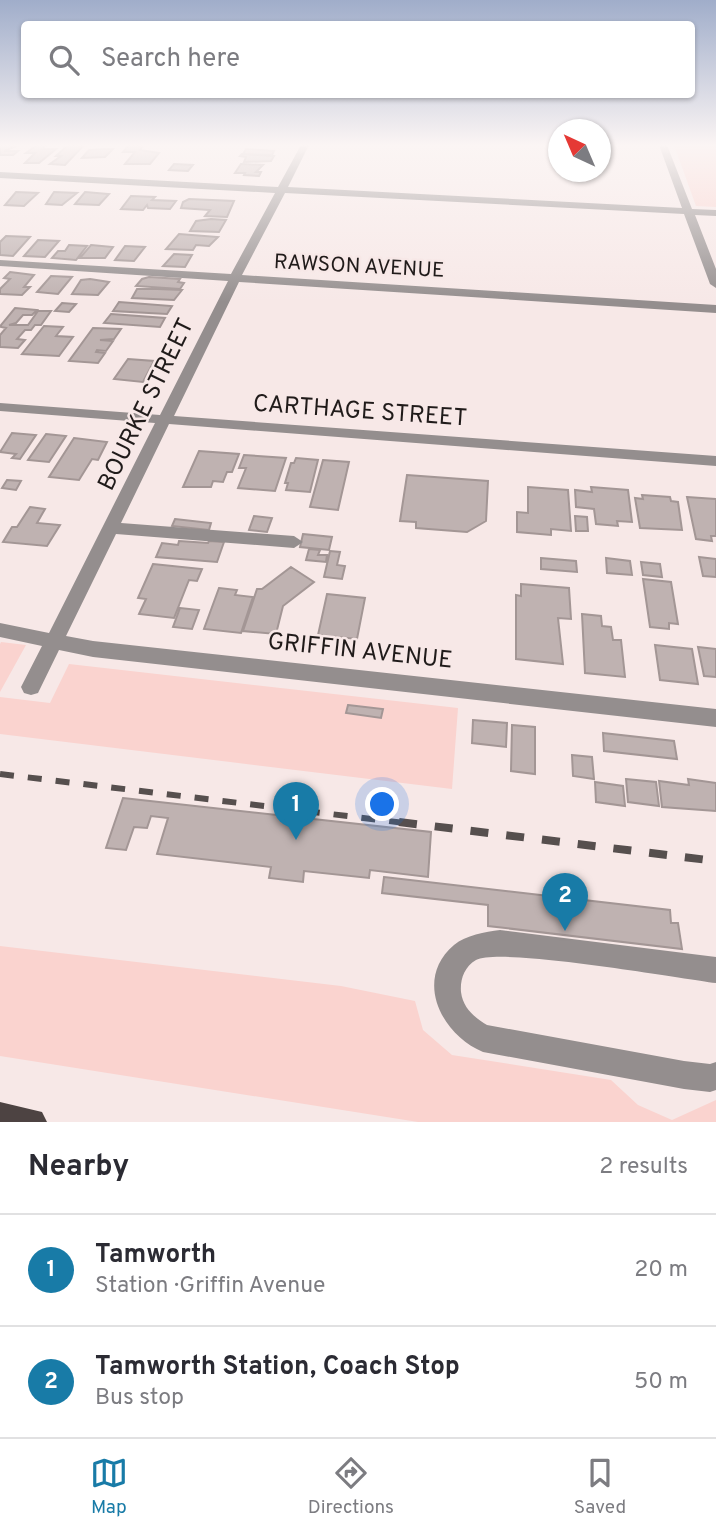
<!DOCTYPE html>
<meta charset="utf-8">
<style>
body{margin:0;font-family:Overpass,sans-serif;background:#f7f7f7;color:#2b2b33}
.compass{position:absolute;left:548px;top:119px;width:63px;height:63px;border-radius:50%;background:#fff;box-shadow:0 2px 5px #0004;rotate:316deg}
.you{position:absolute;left:383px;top:805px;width:24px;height:24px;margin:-18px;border:5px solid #fff;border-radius:50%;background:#1a73e8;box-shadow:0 0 0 10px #1a73e833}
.badge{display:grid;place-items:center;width:46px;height:46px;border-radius:50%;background:#187ba7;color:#fff;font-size:23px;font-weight:700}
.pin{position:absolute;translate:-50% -58px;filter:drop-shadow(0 2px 4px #0008)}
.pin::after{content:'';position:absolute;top:37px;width:24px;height:21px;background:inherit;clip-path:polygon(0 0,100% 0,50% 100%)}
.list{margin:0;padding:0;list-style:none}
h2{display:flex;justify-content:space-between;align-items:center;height:91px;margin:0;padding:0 28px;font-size:30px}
h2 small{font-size:23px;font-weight:400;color:#7c7c81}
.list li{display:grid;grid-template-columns:46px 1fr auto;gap:21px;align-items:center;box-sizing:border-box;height:112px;padding:0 28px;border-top:2px solid #e1e1e2}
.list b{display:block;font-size:26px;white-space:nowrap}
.list p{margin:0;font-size:23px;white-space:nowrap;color:#7c7c81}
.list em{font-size:23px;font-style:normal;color:#7c7c81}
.icon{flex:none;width:38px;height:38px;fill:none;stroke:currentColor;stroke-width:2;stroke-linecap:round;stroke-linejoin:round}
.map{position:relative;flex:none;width:716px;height:1122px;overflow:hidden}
.search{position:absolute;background:#fff;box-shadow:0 2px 5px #0004;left:21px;right:21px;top:21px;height:77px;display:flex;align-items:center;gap:18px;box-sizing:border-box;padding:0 24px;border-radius:7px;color:#7c7c81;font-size:26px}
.sheet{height:315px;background:#fff}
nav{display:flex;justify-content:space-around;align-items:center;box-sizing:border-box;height:98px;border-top:2px solid #e1e1e2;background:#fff;font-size:19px;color:#7c7c81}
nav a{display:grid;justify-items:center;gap:4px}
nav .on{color:#187ba7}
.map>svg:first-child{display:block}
.green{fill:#fad3cf}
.building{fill:#bfb2b1;stroke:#a39695;stroke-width:2}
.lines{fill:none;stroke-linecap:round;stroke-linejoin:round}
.minor{fill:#948e8e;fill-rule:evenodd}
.major{fill:#4d4342;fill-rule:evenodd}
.rail-far1{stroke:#564f4e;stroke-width:6;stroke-dasharray:14 14;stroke-linecap:butt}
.rail{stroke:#564f4e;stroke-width:8;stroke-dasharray:18 18;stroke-linecap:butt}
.labels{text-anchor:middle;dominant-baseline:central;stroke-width:5;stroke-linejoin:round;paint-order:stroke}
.far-street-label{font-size:21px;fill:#201b1a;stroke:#f7e8e7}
.street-label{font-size:24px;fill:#201b1a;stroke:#f7e8e7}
</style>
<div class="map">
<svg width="716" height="1122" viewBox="0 0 716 1122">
<rect width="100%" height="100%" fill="#f7e8e7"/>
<path class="green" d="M674,145H716V207L696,206Z
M1,642L26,645L0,692V644Z
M69,664L458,708L452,789L0,734V697L50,703Z
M0,946L341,986L415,1001L423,1030L452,1055L611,1080L638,1105L672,1120L716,1100V1122H418L0,1056Z"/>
<path class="building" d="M0,145L16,146L4,151H18L13,155H0Z
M37,145H46L42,149H56L39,163H25L35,153H26Z
M68,145L83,146L65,165L50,164L61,156H56Z
M129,145L143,146L140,150L159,153L150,164H125L135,152H123Z
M103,149H113L105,157L82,158L89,150Z
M246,149L274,151L272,155L243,154Z
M242,154L274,156L271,161L244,162L246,157L240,156Z
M174,164L193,165L188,171L169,170Z
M241,164L263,165L256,172H261L259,176L244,175L245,173H235Z
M16,192L38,193L24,206L5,205Z
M54,192L77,193L62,205L46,204Z
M85,192L109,194L99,205L75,204Z
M131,196L155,197L152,200L176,201L170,209L148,208L147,205L143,210L121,209Z
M189,199L234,201L227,217L205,216L210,210L181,208L183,202Z
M211,219L226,220L219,232L190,231L196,221Z
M179,234L218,237L209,246L196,245L193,250L166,249Z
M6,236L30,237L13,256L0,255V242Z
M38,240L59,241L45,257L24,256Z
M69,245L87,246L76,260L52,258L58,251H65Z
M91,245L113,247L105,258H80Z
M125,246L145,247L134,261L115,260Z
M174,254L192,255L185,267L163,266Z
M10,272L34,275L24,287H30L22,295L0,294V289L10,279L4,278Z
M51,276L72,277L58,294L37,292Z
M149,277L180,279L178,282L184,283L180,289L136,286L142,279Z
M90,279L109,282L98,295L72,294L81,280Z
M137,289H157L182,290L174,300L132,298Z
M119,302L172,306L167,314L113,311Z
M62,303L76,304L69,312L55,311Z
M15,308L37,310L32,315H23L16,323L9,325H28L38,311H51L41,325H35L31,330H25L17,339L25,340L18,348L0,347V335L6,328L1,327V325Z
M111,314L165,318L160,327L104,323Z
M44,326L63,327L56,336L73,337L59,356L22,354Z
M93,328L121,329L114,339L100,340L113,341L106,351L97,350L96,352L105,353L98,363L69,361Z
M128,359L154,361L143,382L114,379Z
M12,433L36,435L20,459L12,458L16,454L0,452Z
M46,434L66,436L49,462L28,460Z
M74,438L107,442L98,460L92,459L79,480L49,477Z
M199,451L239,454L232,472H227L223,482L213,481L211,487H183Z
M244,455L286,458L275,491L238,488L246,468H239Z
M296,458L318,460L310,492L286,490L288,483H285L291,463H294Z
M323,460L349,462L338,510L310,507Z
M407,475L488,481L486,521L467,532L416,528V522L400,521Z
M7,480L21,481L16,490L2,488Z
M528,487L568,490L571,531L551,529V535L517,532V512L528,513Z
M591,487L628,490L632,522L617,521L618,526L596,524L594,509L576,507L575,490L592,492Z
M642,495L670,497L671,501L678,502L682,530L640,528L635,498L643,499Z
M687,497L716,499V536H711L712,541L696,539Z
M30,507L45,509L37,523L60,525L47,546L3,542L12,527H17Z
M254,516L272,518L267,532L249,530Z
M575,516L587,517L588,531H576Z
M175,519L211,523L209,530L172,526Z
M303,534L332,537L329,550L300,547Z
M179,541L208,543L209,541L224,542L217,562L156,557L162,543L178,545Z
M309,549L320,550L318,555H327L326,562L306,560Z
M330,551L340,552L337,565L345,566L342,579L324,577Z
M699,557L716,559V577L703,576Z
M541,558L576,561L577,572L541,569Z
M606,558L630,561L632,575L607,573Z
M641,562L660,564L662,577L643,575Z
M153,564L202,569L197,581L189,580L174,618L139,614L146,599L138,598Z
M291,567L314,582L283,606L276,634L243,631L257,589H262Z
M643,579L671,582L678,624L669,623V629L650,627Z
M521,584L569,588L571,619L558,618L563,664L516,659V595L521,596Z
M219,588L237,590L235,595L253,597L241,633L204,629Z
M327,594L365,598L357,639L318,635Z
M180,608L199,610L192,629L173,627Z
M582,614L601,616L602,626L611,627L613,640H621L625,677L585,673Z
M655,645L692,649L698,684L660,680Z
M698,647L716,649V677L704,676Z
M348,705L383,709L381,718L346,713Z
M473,720L507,723L506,747L472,743Z
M512,725L535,727V774L511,771Z
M603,733L674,741L677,759L604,751Z
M572,755L592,757L594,779L573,776Z
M626,779L656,782L659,806L628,802Z
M688,779L716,783V811L662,807L659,781L689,785Z
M595,782L623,786L625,806L596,802Z
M123,798L431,832L428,877L370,870L369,878L304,871L303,882L269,878L271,867L157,854L168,818L151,816L147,828L134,827L126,850L106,848Z
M384,877L670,910L671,923H678L682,949L488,926V905L382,893Z"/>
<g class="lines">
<path class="minor" d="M301,145H309L288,187L682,208L659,145H667L692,209L716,210V216L695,215L716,269V288L710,284L684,214L285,193L242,275L716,305V313L239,282L174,416L716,456V466L169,424L121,523L294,536L303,542L294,548L116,534L66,636L93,641L716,709V727L93,657L59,650L38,693L31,695L24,693L21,687L42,646L0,637V623L49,633L155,423L0,411V403L160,415L228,281L0,266V260L231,274L275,193L0,178V172L278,187Z
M500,930L716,957V983C676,978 502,947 476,960C464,967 460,980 461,992C463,1008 474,1017 487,1025L684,1061L710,1064L716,1062V1090L710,1092L684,1089L483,1052C442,1035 413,980 454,945C466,935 485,932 500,930Z"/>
<path class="major" d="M0,1102L42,1112L47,1122H0Z"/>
<path class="rail-far1" d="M0,774L413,824"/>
<path class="rail" d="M399,822L716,861"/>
</g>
<linearGradient id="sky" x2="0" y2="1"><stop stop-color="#a0adca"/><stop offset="0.48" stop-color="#fbf5f4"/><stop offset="1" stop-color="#fbf5f4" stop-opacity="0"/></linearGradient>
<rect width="716" height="302" fill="url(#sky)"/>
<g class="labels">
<g class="far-street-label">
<text transform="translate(359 267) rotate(3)">RAWSON AVENUE</text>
</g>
<g class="street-label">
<text transform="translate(147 405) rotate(-64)">BOURKE STREET</text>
<text transform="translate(360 412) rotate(4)">CARTHAGE STREET</text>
<text transform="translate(360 652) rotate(6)">GRIFFIN AVENUE</text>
</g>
</g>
</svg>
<svg class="compass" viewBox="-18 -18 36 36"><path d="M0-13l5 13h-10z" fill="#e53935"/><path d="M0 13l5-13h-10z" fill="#7c7c81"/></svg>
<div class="you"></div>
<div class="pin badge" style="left:296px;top:840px">1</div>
<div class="pin badge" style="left:565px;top:931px">2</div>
<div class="search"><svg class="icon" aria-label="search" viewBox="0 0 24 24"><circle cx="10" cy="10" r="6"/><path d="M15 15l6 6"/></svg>Search here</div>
</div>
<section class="sheet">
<h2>Nearby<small>2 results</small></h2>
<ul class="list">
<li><span class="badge">1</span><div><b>Tamworth</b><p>Station · Griffin Avenue</p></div><em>20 m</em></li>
<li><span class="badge">2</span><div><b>Tamworth Station, Coach Stop</b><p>Bus stop</p></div><em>50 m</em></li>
</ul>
</section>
<nav>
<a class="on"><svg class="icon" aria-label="map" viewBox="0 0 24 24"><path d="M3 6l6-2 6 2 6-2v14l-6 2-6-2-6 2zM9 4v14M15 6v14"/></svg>Map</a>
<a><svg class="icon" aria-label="directions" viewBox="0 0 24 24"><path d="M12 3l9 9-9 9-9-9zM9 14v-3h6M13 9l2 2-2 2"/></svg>Directions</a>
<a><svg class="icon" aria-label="saved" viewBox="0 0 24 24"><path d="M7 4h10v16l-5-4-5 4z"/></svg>Saved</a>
</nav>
